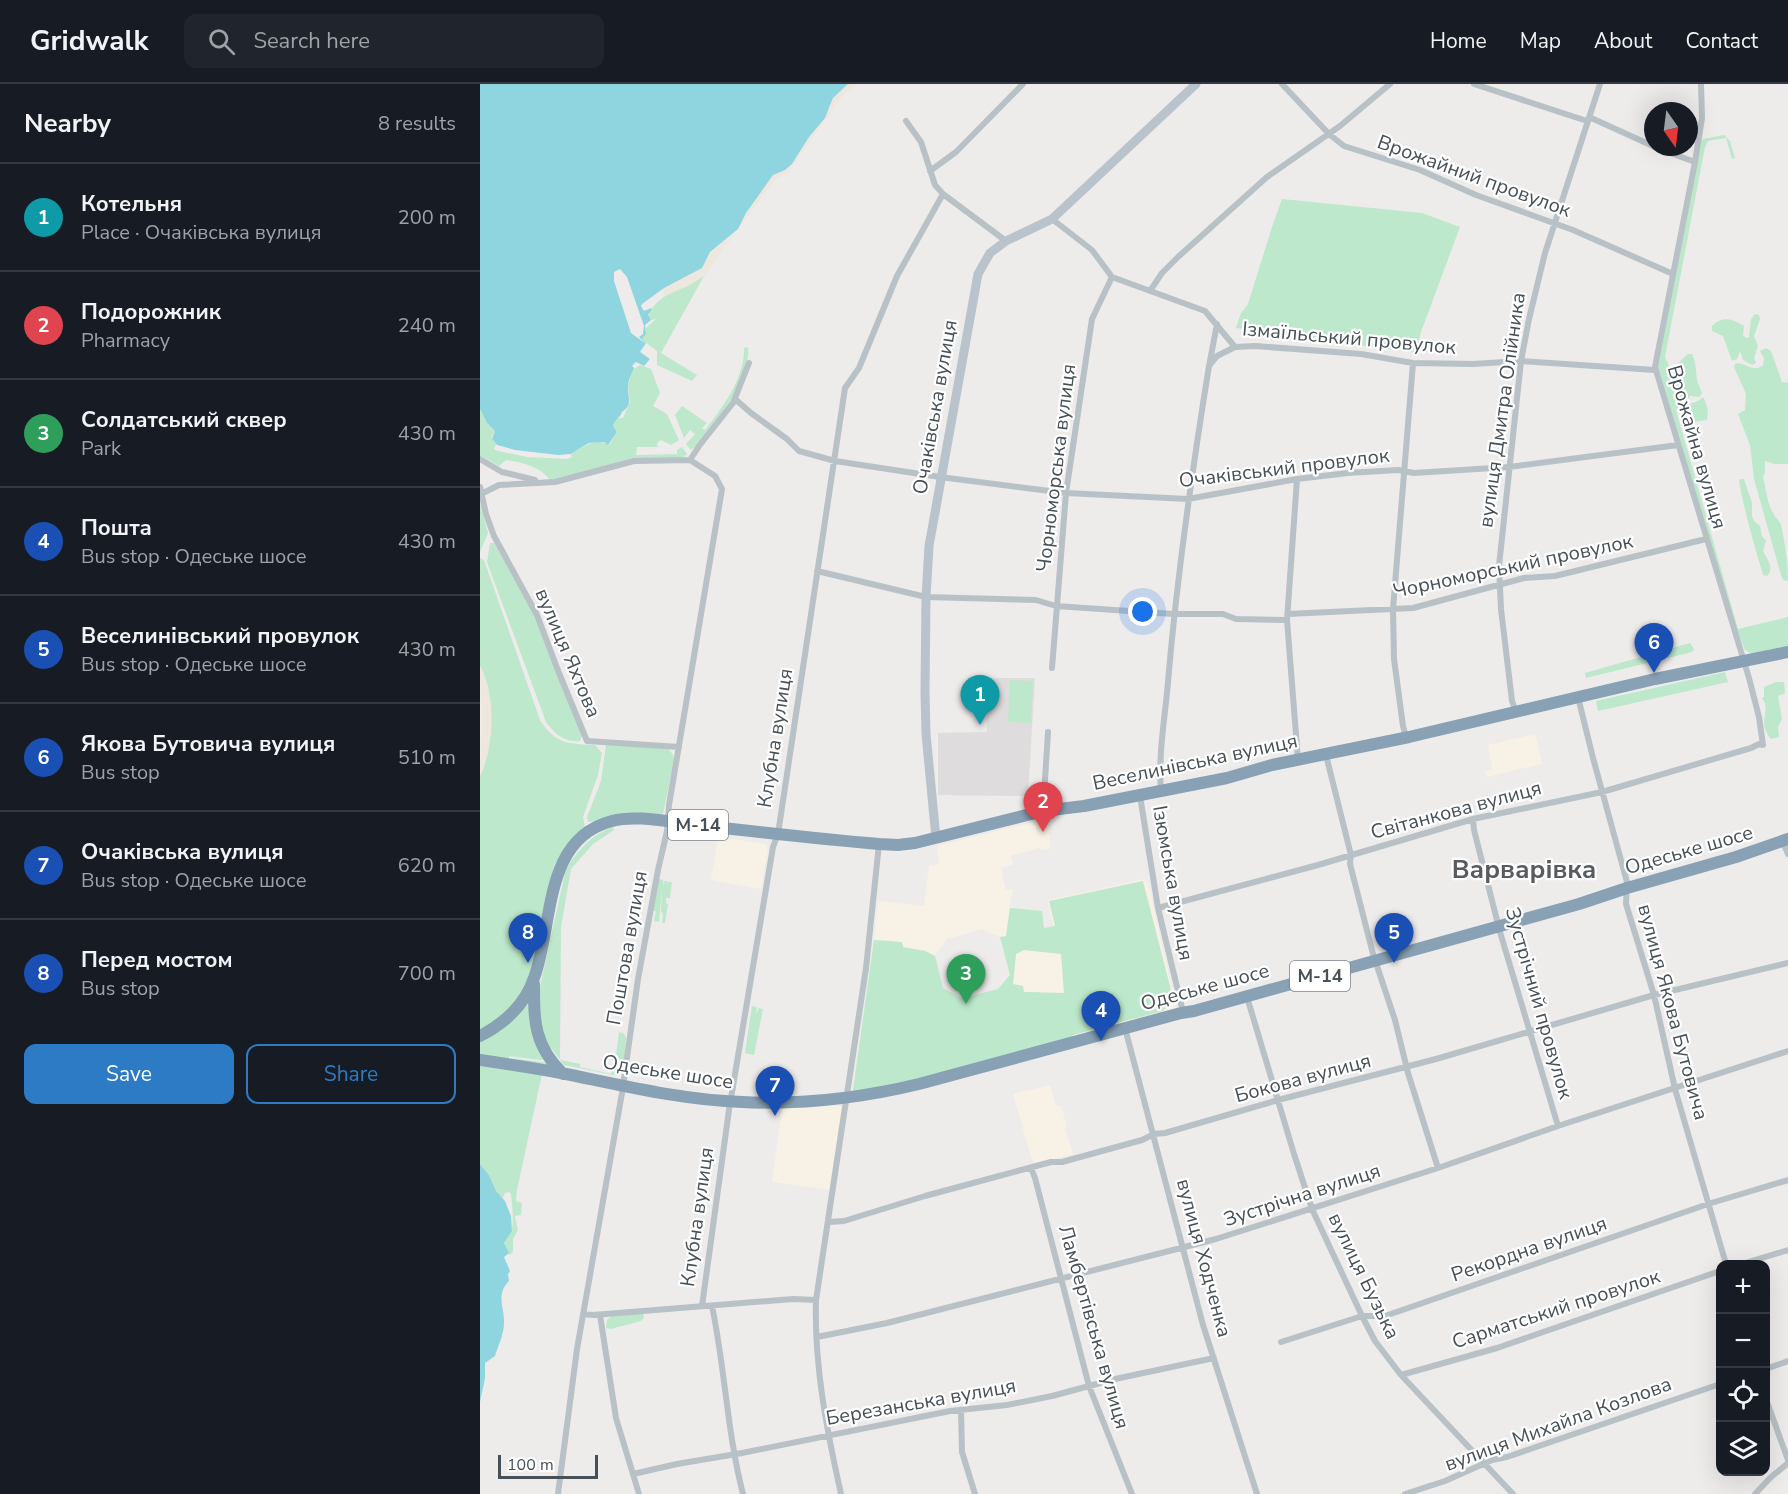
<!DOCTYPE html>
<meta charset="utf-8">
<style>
body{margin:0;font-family:"Nunito Sans",sans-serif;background:#20242c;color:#f1f3f6}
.controls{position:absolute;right:18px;bottom:18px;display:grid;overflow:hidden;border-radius:12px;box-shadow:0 6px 24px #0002}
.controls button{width:54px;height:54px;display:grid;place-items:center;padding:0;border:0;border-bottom:2px solid #363941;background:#171b24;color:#f1f3f6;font:30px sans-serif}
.compass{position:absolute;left:1164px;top:18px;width:54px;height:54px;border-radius:50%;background:#171b24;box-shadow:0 6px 24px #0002;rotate:166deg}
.scale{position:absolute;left:18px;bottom:15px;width:100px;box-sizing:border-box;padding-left:6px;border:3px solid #465056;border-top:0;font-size:16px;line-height:21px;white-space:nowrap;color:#465056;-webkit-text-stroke:4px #fff;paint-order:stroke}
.you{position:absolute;left:663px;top:528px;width:21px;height:21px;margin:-15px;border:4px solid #fff;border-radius:50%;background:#1a73e8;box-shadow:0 0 0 9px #1a73e833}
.badge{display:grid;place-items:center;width:39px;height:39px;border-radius:50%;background:#2e7bc5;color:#fff;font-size:20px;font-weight:700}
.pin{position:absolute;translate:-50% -50px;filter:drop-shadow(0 2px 3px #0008)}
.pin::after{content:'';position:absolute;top:32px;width:21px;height:18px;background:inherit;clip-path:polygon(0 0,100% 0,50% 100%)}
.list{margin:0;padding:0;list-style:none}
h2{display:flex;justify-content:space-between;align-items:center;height:78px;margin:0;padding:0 24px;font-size:26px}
h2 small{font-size:20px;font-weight:400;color:#9ea1a6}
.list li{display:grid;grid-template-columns:39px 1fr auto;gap:18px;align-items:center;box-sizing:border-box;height:108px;padding:0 24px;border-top:2px solid #363941}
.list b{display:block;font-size:22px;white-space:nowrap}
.list p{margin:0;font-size:20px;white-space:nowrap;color:#9ea1a6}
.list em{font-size:20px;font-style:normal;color:#9ea1a6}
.actions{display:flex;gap:12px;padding:18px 24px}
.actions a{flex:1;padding:14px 0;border:2px solid #2e7bc5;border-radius:12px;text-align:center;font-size:21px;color:#2e7bc5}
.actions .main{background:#2e7bc5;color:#fff}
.icon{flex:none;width:33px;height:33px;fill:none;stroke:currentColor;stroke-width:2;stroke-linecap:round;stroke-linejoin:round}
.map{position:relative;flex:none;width:1308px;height:1410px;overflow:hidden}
header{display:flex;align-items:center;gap:36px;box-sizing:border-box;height:84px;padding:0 30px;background:#171b24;border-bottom:2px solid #363941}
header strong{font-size:28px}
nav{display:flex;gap:33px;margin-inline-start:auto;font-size:21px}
.search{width:420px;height:54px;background:#20242c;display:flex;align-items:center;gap:15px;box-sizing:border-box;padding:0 21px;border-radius:12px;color:#9ea1a6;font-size:22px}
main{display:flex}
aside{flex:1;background:#171b24}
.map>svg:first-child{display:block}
.commercial{fill:#f8f1e5}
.education{fill:#dfdcdd}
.green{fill:#bde8cb;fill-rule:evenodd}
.sand{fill:#eee7dd}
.water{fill:#8fd5e0}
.pier{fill:#eeebeb}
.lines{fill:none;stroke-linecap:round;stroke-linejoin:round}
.street{stroke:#b8c1c6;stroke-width:6}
.secondary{stroke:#b9c3cb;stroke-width:9}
.highway{stroke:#88a1b5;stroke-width:12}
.labels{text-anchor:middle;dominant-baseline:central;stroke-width:4.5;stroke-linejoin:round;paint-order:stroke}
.shield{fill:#fff;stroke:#7e8489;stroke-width:1.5}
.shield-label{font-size:18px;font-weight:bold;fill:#465056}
.street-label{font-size:20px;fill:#465056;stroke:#fff}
.district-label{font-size:26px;font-weight:bold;fill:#595c5f;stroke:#fff}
</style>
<header>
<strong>Gridwalk</strong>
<div class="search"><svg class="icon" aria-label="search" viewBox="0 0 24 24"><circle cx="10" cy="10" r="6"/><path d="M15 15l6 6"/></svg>Search here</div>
<nav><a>Home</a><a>Map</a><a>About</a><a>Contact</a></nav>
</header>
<main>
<aside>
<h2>Nearby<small>8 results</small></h2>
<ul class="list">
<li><span class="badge" style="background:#0f9aa8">1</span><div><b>Котельня</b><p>Place · Очаківська вулиця</p></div><em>200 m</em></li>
<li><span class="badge" style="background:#e0444e">2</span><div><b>Подорожник</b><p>Pharmacy</p></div><em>240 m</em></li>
<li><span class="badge" style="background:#2e9e5b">3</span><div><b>Солдатський сквер</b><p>Park</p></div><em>430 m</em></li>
<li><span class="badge" style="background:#1a4fb4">4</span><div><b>Пошта</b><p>Bus stop · Одеське шосе</p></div><em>430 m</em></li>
<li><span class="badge" style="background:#1a4fb4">5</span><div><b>Веселинівський провулок</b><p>Bus stop · Одеське шосе</p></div><em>430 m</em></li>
<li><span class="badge" style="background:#1a4fb4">6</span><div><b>Якова Бутовича вулиця</b><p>Bus stop</p></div><em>510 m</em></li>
<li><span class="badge" style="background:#1a4fb4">7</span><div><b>Очаківська вулиця</b><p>Bus stop · Одеське шосе</p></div><em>620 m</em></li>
<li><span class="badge" style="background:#1a4fb4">8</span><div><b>Перед мостом</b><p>Bus stop</p></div><em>700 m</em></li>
</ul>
<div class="actions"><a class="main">Save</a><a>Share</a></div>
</aside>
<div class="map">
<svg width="1308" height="1410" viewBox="0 0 1308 1410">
<rect width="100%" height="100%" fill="#eeebeb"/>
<path class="commercial" d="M1055,650L1063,682L1061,680L1007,693L1005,687L1012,685L1008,661Z
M559,737H564L569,742L570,765L561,766L560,764L531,772L533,781L521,784L526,806L532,805L533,812L531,813L526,852L520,853L502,845L467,855L455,872L445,867L422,863L408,856H394L398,817L444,822L449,782L459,780L457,765L460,761Z
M238,753L286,760L288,765L281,805L231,796Z
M664,795L669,802L696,924L593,954L584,909L543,908L533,901L536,870L544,866L576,869L575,842L574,843L568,818L569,816Z
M570,1001L576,1022H581L583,1028L587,1043L585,1044L593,1070L557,1079L553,1077L551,1073L533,1010Z
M360,1021L362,1024L350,1106L292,1098L302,1024Z"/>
<path class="education" d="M505,594H555L548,712L458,711V649L507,648Z"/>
<path class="green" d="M1244,51L1250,57L1255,74L1252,75L1246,54L1228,57L1225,63L1185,273L1190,284H1193L1208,270H1212C1216,279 1216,287 1217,296C1218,301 1221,304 1222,310L1219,313L1210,312L1208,316L1196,326L1258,545L1308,533V563L1272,570L1265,566L1257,546L1178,283L1221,59L1223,55Z
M802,115L942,129L980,143L941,248L936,269L756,244L761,229L768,220L792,143Z
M224,192L181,269L217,291L212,297L177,281V267L161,255L166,250V244L176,235L171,236L168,234C172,212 206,203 224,192Z
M1275,230L1279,231L1280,235L1274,252L1278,262L1274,274L1276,279L1272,281L1263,276L1260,267L1257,275L1252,277L1243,252L1232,247V242C1243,231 1253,235 1264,242L1263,251L1266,254L1269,253L1271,235Z
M268,263C272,289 233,352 211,366L206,360L215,350L210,346L204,354L195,331L202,322L227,339L222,344L225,346C242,324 265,294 264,264Z
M1286,264L1291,267L1302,298L1308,299V380H1295L1285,377V388L1283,393C1286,404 1287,419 1293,429C1295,434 1299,435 1301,441C1305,460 1308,478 1308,497L1303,496L1301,491L1274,395L1270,361L1258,330L1265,326L1266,310L1254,283L1255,280C1265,277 1273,290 1283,281L1284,274L1280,267Z
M160,281L171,285L180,309L173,322L187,330L199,356L191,361L181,356L177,359L178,363H157L156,371L197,370V366L202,363L207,370L203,374H166L70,396C61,383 42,378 26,376L19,382L0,371V325L7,339L15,347L11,354L16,360L14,365L18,367L47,373L87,375L92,373L90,369C103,365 115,352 129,361L137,348L133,342L135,336L140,334H143L150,318L148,303L152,286Z
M1222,314H1224L1228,326L1227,336L1207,339L1202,331L1198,329L1197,327C1205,318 1214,321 1222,314Z
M1261,395H1264L1272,419V432L1274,437L1280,442L1282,452L1286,457L1283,467C1287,475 1295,484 1287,492L1283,491C1274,460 1265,430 1259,397Z
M0,419L8,449L0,468V474L4,476L60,636C75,660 89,660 115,661L122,669L118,691L103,733L105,743L87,762L74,782L50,895L35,922L0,948V692C14,664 16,610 0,582Z
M10,459H14L53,528L102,652L100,657C85,659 75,650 66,638L11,489L7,478Z
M1210,559L1214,565L1212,568L1106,594L1105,589Z
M1245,588L1248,598L1118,627L1116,617Z
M530,596L553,597L551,639L528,638Z
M1296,598H1304L1305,609L1298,612L1302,635L1298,643L1299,653L1291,655C1276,637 1292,628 1282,614L1284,613V603Z
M126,661L188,664L193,671L194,676L183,730L108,738L107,733L121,697Z
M133,743L134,746L113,760L91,785L81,843L80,974L81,976L100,980V983L131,990L134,971H136L139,948L143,949L146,953C145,966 145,981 138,992L84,981L68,960L60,941L58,912L85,789C94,769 112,750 133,743Z
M179,795L183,796V803L184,797L192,798L190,814H186V819L188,820L185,839H182L183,829L181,828L182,805L179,838L174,837L176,827H173Z
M663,797L693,914L683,927L593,951V954L424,999L375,1008L373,1006L394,856L422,858L423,863L445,867L455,872L463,904L481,914L491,912L518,905L530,891L520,853L526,852L530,824L562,827L564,844L575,842L569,817ZM544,866L581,870L584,909L544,908L543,902L533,900L536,870Z
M49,916L69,977L29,972V974L70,979L73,982L0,972V956Z
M272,922L277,923L276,930L279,924L283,925L274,971L265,969Z
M0,979L62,990L37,1106L36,1117L42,1119L41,1131L35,1132L38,1146L33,1155V1168L29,1171L24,1159C26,1155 31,1150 32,1146C34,1135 32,1121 31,1110L29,1108L25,1109L23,1114L16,1108L9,1091L0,1080Z
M163,1229L164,1234L161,1237L131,1245L126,1244L127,1236L133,1231Z"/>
<path class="sand" d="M368,0H376L371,5L367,6L307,89L295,95L224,192L210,201L185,212L181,206L222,184L230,168L256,148L276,114L293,91L305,86L312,80L329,53L350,25L353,14Z
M0,582C16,610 14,664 0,692L2,636Z"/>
<path class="water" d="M0,0H368L353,14L345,34L329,53L312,80L305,86L293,91L266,129L258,145L230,168L222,184L184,204L162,220L161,222L164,227L171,224L172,225L168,231L171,236L165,241L166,250L162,255L166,259L160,268L170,275L164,282L156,278L152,282L154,284C152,289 148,296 148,303C147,313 154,320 142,328C140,334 134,336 133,342L137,348L128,361L124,358L109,359L90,370L78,371L35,366L17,361L12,355L15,347L7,339L0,325Z
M0,1080L9,1091L16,1107L25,1117L31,1132L32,1147L24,1159L29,1169L24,1173L30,1187L28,1190L29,1197C15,1211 25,1225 24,1239C24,1250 18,1262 15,1272L5,1279V1294L0,1318Z"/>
<path class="pier" d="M140,185L147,193L164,242L163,250L159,253L166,260L151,249L134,197V188Z"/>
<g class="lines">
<path class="street" d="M802,0L849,50L864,62L940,86L996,111L1093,146L1193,190
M994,0L1107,37
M1109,33L1173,62
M426,37L441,58L455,101L463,110L526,157
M1174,63L1215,78
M450,87L476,68L543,0
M572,135L612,166L632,193L725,227L755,263L775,262L881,270L933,279L993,280L1041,277L1175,286
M670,207L682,189L698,173L787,93L860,42L910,0
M729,282L737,240
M255,315L271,329L307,355L319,367L355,377L460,393L586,409L708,415L817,395L868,389L918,386L934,389L1029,383L1198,361
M0,375L22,388L55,396
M210,376L219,362L253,319L269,279
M817,395L807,536L818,676
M0,403L6,430L14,452L57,531L79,589L107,657L199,663
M1,410L19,401L75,398L154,377L210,376
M337,487L446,513L556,516L576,522L693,530H743L756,535L807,536
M808,530L933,524L1044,494L1075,492L1226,455
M572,584L586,409L612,235L632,193
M1098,613L1113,674L1147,798L1146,820L1174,911L1195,1005L1246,1180
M1036,628L1032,617L1021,525L1019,482L1041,277L1049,235L1065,169L1120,0
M926,653L923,642L914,575L913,525L933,279
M846,671L871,771L870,780L893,870L915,936L928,989L958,1084
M681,707C678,670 685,634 688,598C697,492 712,387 729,282L737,272L755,263
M660,712L678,824L703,928
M563,727L568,648
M993,735L994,746L1020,848L1078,1042
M1303,758L1308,770
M678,824L838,781L993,735L1122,708L1271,664L1279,660L1283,661L1279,633L1269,594L1175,283L1215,78L1222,34L1221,0
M767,913L814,1070L832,1125L882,1232L895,1257L921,1291L1033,1410
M645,944L723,1241L777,1410
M551,1084L555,1094L609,1302L652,1410
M348,1138L364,1137L445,1112L571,1078H582L662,1056L674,1050L685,1049L798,1016L956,975L1174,911L1308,879
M1262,1180L1308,1166
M222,1222L249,1026L293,763L298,750L365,304L379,284L417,192L463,110
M232,1222C245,1284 247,1348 263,1410
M103,1230L113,1231L313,1215L336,1216
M120,1231L136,1334L159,1410
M337,1253L407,1239L736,1155L958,1084L1078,1042L1308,967
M801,1258L882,1232H905L1228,1120L1308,1096
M1286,1285L1308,1277
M921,1291L1017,1264L1240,1187
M1286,1315L1308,1376
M481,1326L482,1368L495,1410
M153,1390L197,1380L262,1369L470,1327L527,1321L572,1312L635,1295L734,1274
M78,1410L97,1265L142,1009L158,895L178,786L187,747L189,721L242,405L235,392L210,376
M361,1410C347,1347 334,1282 336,1216L386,884L399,760
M925,1410L965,1397L1012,1376L1027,1373L1240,1300
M1275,1410L1290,1394L1308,1379"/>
<path class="secondary" d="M456,754L446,650L445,608L446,513L449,462L498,190L510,169L526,157L572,135L716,0"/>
<path class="highway" d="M54,900C54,938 54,961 83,990
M0,952C25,939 45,921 54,894C74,841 62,755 132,737C157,730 193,739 218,741C278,748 338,755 399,760L418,761L435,759L563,727L604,722L747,694L792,681L929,653L1175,595L1308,568
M0,976C27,980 54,984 81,989C141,1001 201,1016 262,1018C323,1021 381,1014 439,1000L701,929L714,927L1099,820L1147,804L1256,773L1308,755"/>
</g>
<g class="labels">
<g class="shield">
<rect x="188" y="726" width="60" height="30" rx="4.5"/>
<rect x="810" y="877" width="60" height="30" rx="4.5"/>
</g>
<g class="shield-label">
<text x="218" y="741">М-14</text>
<text x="840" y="892">М-14</text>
</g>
<g class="street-label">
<text transform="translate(994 92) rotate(20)">Врожайний провулок</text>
<text transform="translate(869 254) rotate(5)">Ізмаїльський провулок</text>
<text transform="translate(455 323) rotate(-80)">Очаківська вулиця</text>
<text transform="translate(1022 326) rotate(-82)">вулиця Дмитра Олійника</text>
<text transform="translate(1217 363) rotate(74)">Врожайна вулиця</text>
<text transform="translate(576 384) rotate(-83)">Чорноморська вулиця</text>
<text transform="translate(804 384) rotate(-7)">Очаківський провулок</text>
<text transform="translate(1033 482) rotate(-12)">Чорноморський провулок</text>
<text transform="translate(88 569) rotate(67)">вулиця Яхтова</text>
<text transform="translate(295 654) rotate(-81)">Клубна вулиця</text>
<text transform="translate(715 678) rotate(-12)">Веселинівська вулиця</text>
<text transform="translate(976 726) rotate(-15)">Світанкова вулиця</text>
<text transform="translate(1209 766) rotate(-16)">Одеське шосе</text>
<text transform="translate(693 799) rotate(80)">Ізюмська вулиця</text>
<text transform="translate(147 864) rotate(-80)">Поштова вулиця</text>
<text transform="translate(725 903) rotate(-15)">Одеське шосе</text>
<text transform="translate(1059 919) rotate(74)">Зустрічний провулок</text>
<text transform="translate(1193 928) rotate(75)">вулиця Якова Бутовича</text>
<text transform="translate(188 988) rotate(9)">Одеське шосе</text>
<text transform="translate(823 994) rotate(-15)">Бокова вулиця</text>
<text transform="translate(822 1111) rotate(-18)">Зустрічна вулиця</text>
<text transform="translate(217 1133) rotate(-82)">Клубна вулиця</text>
<text transform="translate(1049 1165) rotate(-19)">Рекордна вулиця</text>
<text transform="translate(724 1174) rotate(75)">вулиця Ходченка</text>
<text transform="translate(884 1192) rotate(64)">вулиця Бузька</text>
<text transform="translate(1076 1225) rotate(-18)">Сарматський провулок</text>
<text transform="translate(614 1243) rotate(74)">Ламбертівська вулиця</text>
<text transform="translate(441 1318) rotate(-10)">Березанська вулиця</text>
<text transform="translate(1078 1340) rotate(-20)">вулиця Михайла Козлова</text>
</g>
<g class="district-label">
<text x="1044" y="785">Варварівка</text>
</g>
</g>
</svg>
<div class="controls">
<button>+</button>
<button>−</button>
<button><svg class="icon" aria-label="locate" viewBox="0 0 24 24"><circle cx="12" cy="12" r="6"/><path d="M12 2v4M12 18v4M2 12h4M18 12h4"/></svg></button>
<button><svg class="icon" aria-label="layers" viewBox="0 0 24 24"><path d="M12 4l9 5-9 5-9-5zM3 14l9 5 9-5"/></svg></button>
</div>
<svg class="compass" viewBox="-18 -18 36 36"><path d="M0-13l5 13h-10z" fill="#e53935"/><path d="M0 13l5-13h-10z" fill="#9ea1a6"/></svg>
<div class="scale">100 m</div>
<div class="you"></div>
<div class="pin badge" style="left:500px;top:641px;background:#0f9aa8">1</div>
<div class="pin badge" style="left:563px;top:748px;background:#e0444e">2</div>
<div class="pin badge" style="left:486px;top:920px;background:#2e9e5b">3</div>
<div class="pin badge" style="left:621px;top:957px;background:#1a4fb4">4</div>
<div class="pin badge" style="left:914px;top:879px;background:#1a4fb4">5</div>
<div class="pin badge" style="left:1174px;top:589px;background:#1a4fb4">6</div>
<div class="pin badge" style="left:295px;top:1032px;background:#1a4fb4">7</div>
<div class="pin badge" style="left:48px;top:879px;background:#1a4fb4">8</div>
</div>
</main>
